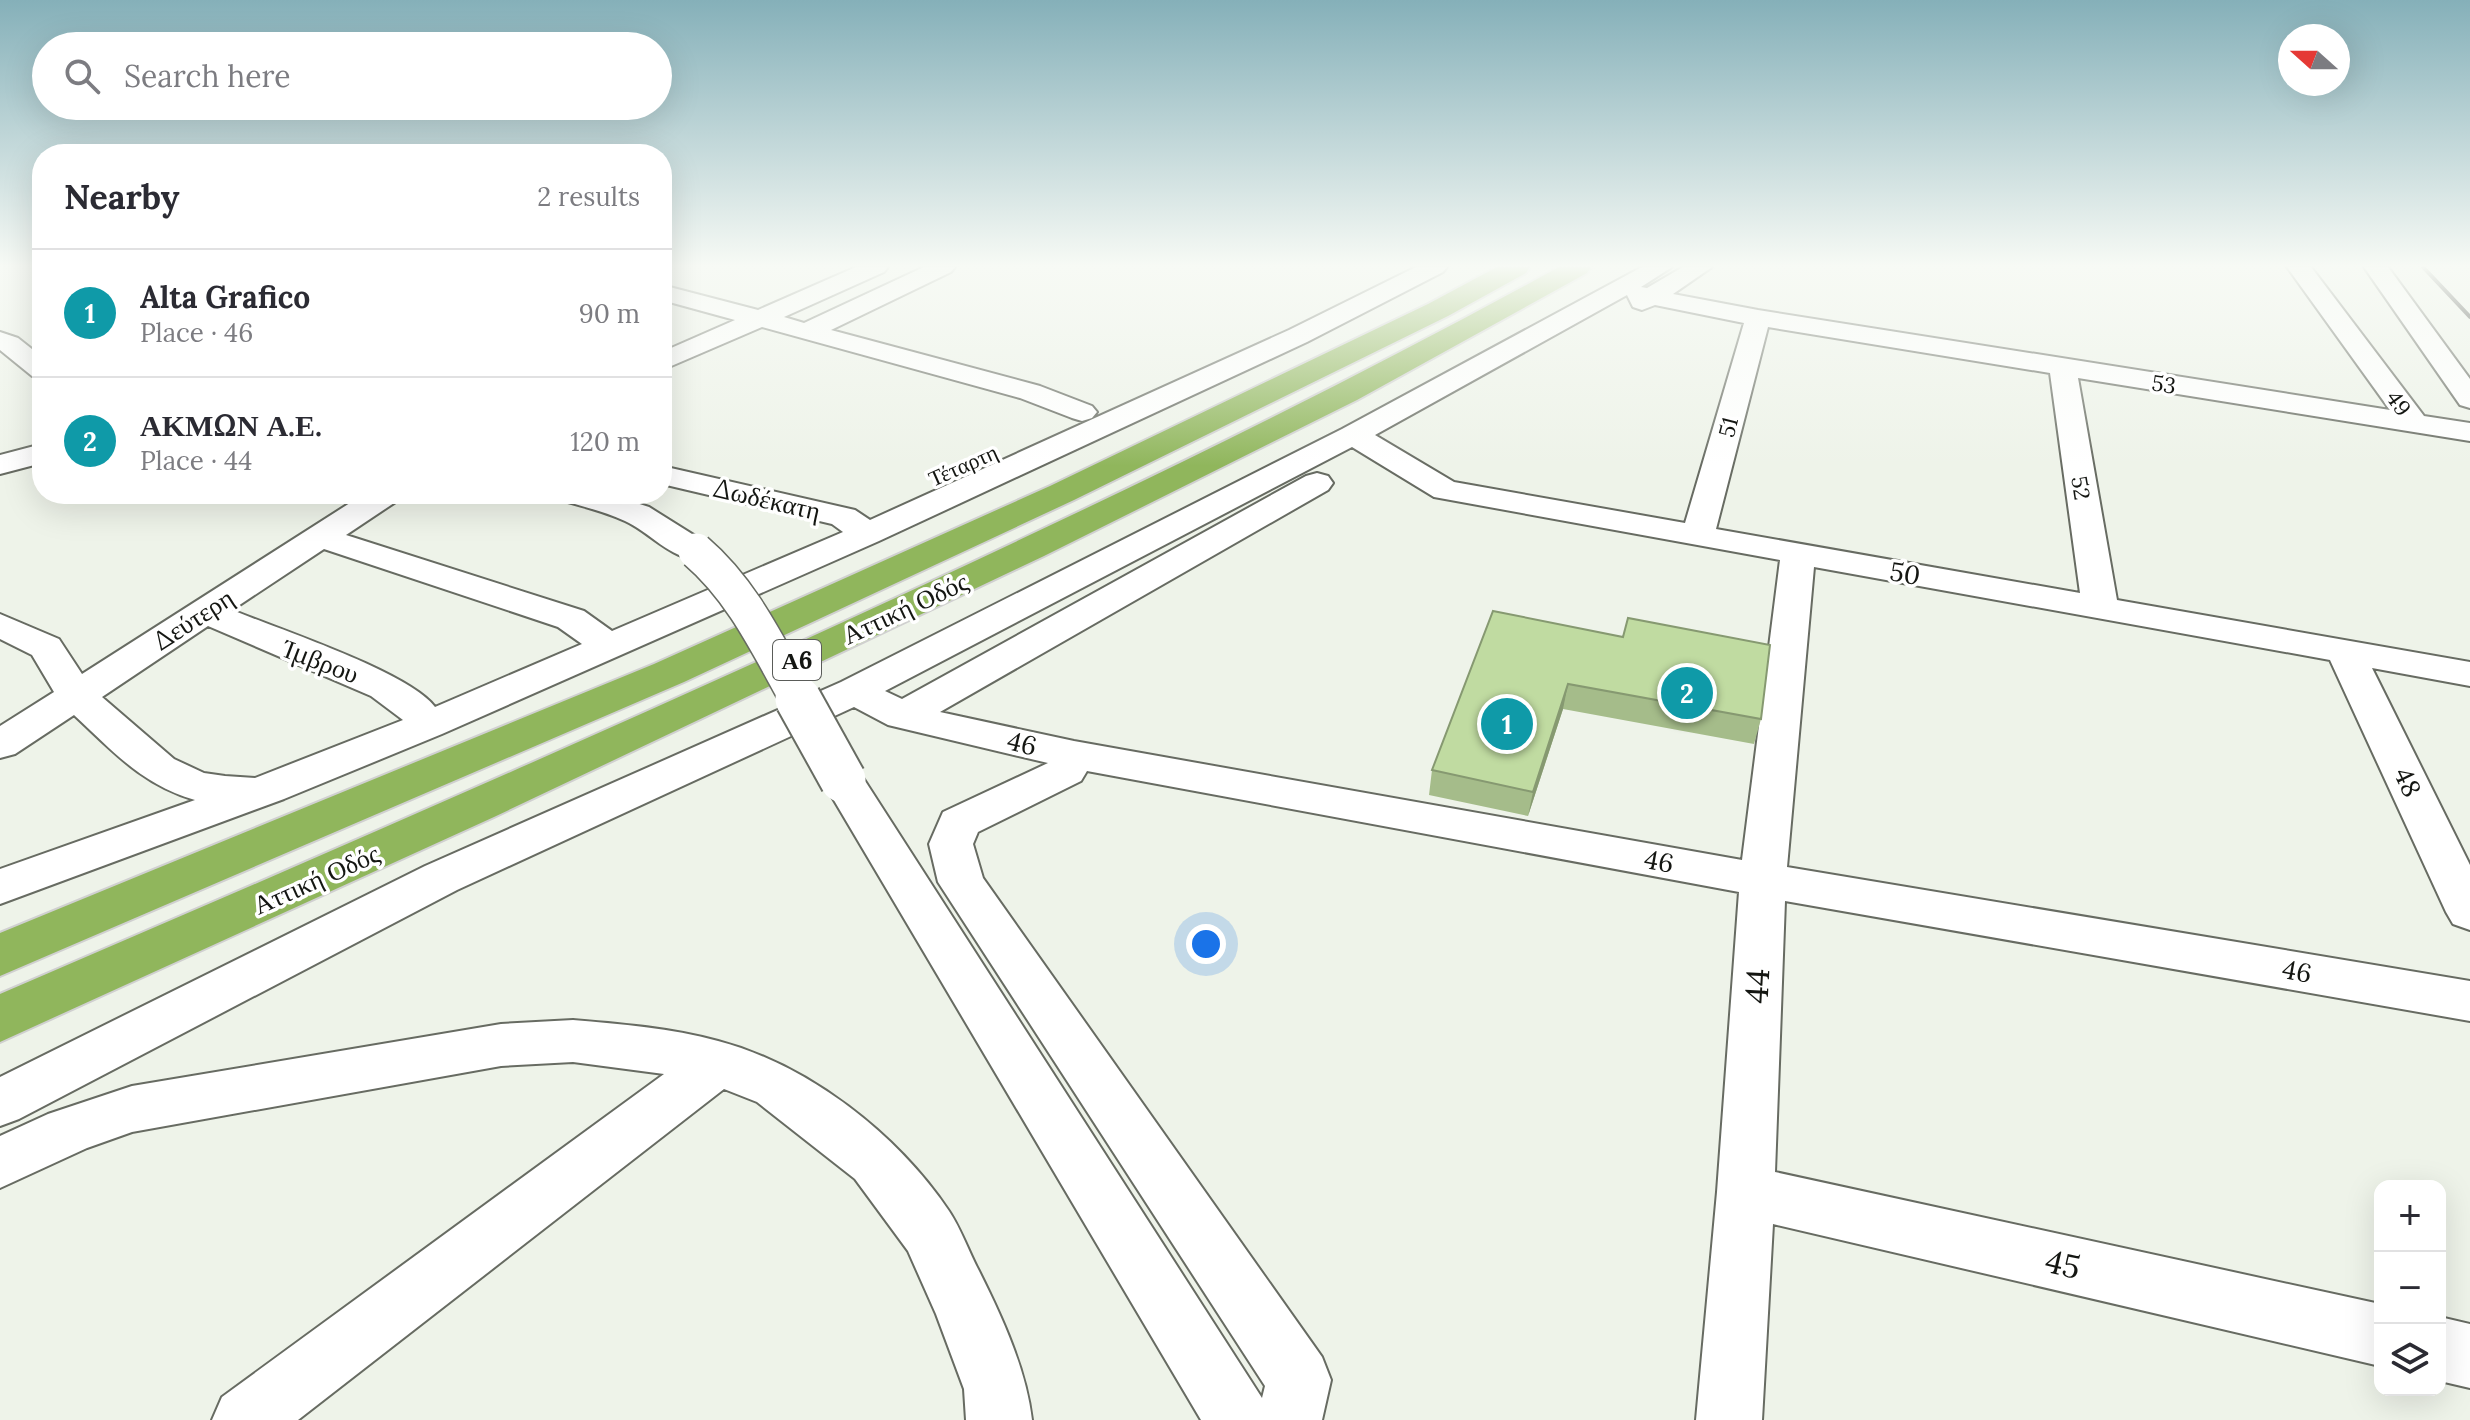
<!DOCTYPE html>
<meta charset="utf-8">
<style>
body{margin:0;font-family:Lora,serif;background:#f7f7f7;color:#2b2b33}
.controls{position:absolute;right:24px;bottom:24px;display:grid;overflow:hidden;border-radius:16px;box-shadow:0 8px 32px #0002}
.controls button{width:72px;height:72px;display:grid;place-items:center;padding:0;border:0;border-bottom:2px solid #e1e1e2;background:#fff;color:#2b2b33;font:40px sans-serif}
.compass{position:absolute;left:2278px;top:24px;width:72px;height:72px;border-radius:50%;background:#fff;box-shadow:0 8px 32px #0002;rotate:291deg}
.you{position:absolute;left:1206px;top:944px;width:28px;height:28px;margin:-20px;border:6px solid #fff;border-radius:50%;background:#1a73e8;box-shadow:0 0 0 12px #1a73e833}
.badge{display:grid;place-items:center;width:52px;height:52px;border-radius:50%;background:#0b8043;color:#fff;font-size:26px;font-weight:700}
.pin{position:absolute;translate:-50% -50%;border:4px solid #fff;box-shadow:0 2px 8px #0006}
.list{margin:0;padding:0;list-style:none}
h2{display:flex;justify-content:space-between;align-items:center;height:104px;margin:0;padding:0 32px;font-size:34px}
h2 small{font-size:26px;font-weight:400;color:#7c7c81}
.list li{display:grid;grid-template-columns:52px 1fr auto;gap:24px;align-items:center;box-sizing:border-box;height:128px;padding:0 32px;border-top:2px solid #e1e1e2}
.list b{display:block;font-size:30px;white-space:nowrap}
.list p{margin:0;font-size:26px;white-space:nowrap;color:#7c7c81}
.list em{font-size:26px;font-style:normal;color:#7c7c81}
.icon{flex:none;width:44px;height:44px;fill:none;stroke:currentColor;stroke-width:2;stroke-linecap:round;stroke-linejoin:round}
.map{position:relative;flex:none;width:2470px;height:1420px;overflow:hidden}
.search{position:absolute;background:#fff;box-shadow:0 8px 32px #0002;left:32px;top:32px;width:640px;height:88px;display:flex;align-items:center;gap:20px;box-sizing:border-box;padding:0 28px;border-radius:44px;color:#7c7c81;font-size:30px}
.panel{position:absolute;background:#fff;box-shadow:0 8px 32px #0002;left:32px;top:144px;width:640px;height:360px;border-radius:32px}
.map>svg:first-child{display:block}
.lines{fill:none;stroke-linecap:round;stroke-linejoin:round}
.minor-casing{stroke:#676b62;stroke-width:4}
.highway-casing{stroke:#d0d0d0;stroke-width:4}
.minor{fill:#fff;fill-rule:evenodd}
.highway{fill:#90b65c;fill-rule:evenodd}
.rail{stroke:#2e302b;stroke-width:4}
.minor-bridge-far1-casing{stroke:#676b62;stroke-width:38;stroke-linecap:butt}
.minor-bridge-casing{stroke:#676b62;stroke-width:49;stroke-linecap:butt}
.minor-bridge-far1{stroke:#fff;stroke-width:35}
.minor-bridge{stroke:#fff;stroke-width:45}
.wall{fill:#a5bc8a}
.shaded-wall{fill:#869971}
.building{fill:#c0dba1;stroke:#869971;stroke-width:2}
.labels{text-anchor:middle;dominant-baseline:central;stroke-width:7;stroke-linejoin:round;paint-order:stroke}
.far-street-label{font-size:22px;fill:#141612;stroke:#fff}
.shield{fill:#fff;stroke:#5a5c59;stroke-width:2}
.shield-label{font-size:24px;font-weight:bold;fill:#141612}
.street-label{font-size:26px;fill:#141612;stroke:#fff}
.near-street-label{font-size:32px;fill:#141612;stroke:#fff}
</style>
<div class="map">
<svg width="2470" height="1420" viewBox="0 0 2470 1420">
<rect width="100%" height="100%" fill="#eef3e9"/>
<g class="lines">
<g class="minor-casing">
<path id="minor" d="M856,267H888L884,272L784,317L804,323L924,267H955L951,272L831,330L1040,386L1092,406L1097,412L1092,418L1082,421L1072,418L1020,398L762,327L662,370V352L735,320L662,300V285L758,310Z
M1416,267H1447L1443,272L1307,342L879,541L442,734L284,799L0,904V869L195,800C142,785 113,751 74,715L15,754L0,758V726L54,692L32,655L0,639V614L59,639L82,674L364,494H402L397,501L346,535L584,611L612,631L843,532L832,524L662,484V466L855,510L870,520L1289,330ZM324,549L558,627L582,644L435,707C409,672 278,629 232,610ZM208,626L371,696L403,720L255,778L225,776L204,773L174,759L102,697Z
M1642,267H1672L1641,287L1647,288L1683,267H1712L1673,294L1758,310L2390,410L2287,267H2311L2424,416L2470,423V441L2078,378L2117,600L2470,662V686L2372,668L2470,865V930L2453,924L2446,912L2330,660L1814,567L1787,867L2470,981V1021L1785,901L1775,1172L2380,1304V1366L1773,1224L1762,1420H1696L1717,1192L1739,892L1087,771L1081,781L978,832L973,844L983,878L1322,1357L1331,1380L1322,1420H1201L822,780L828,770L843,766L858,770L1262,1398L1265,1386L938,882L929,844L943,812L1048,763L888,725L854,707L457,890L19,1119L0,1126V1077L425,866L841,682L1342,429ZM1627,295L1633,307L1642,310L1655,305L1744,323L1685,523L1454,482L1375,435ZM1768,327L2050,373L2080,593L1716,529ZM1352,447L1434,497L1780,560L1742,860L1074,741L940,712L1328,490L1333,483L1328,476L1317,473L1306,476L902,699L885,691Z
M2364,267H2388L2470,379V408L2460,405Z
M0,332L18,338L42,357V378L32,376L0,350Z
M42,444V463L0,474V455Z
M560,494H608L649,507L708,544L713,551L708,558C676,566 652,533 625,521C606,512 584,507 565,501Z
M573,1020C621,1024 671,1028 718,1041C809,1065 897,1134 949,1211C961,1229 969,1252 979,1271C1002,1317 1026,1369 1032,1420H966L964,1389L936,1314L908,1251L855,1179L757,1102L724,1089L298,1420H212L222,1397L664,1074L573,1062L501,1066L132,1132L87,1148L0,1188V1136L48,1114L132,1086L501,1024Z
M2440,1317L2470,1324V1388L2440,1381Z"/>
</g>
<g class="highway-casing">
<path id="highway" d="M1497,267H1530L1526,273L1448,316L1074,500L684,682L0,976V933L654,664L1050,486L1428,304Z
M1559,267H1591L1587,273L1357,400L1044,556L494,817L0,1042V994C307,862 614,729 917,588C1134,487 1349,383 1559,267Z"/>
</g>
<use href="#minor" class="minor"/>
<use href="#highway" class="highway"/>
<path class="rail" d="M2423,267L2470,317"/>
<g class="minor-bridge-far1-casing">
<path id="minor-bridge-far1" d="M696,551C743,591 769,648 799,701"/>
</g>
<g class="minor-bridge-casing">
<path id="minor-bridge" d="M798,699L843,780"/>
</g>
<use href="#minor-bridge-far1" class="minor-bridge-far1"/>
<use href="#minor-bridge" class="minor-bridge"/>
</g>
<path class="wall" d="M1493,611L1761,719L1754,744L1563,709L1528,816L1429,795L1432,770Z"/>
<path class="shaded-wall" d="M1568,684L1563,709L1528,816L1533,792Z"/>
<path class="building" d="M1493,611L1623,637L1628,618L1770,645L1761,719L1568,684L1533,792L1432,770Z"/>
<linearGradient id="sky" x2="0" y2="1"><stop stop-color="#85b0b9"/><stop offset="0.57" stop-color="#f7faf5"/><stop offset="1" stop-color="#f7faf5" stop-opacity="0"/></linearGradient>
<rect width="2470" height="466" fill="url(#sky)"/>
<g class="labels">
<g class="far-street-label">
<text transform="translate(2164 384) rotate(9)">53</text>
<text transform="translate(2399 403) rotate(54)">49</text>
<text transform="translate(1728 427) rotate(-75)">51</text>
<text transform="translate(963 465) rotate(-24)">Τέταρτη</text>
<text transform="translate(2081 488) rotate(81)">52</text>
</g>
<rect class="shield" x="773" y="640" width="48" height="40" rx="6"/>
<g class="shield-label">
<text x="797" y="660">Α6</text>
</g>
<g class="street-label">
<text transform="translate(767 499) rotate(13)">Δωδέκατη</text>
<text transform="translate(1905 573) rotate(10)">50</text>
<text transform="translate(905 608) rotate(-25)">Αττική Οδός</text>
<text transform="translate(193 619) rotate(-33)">Δεύτερη</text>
<text transform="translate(321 661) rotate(21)">Ίμβρου</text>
<text transform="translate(1022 743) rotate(13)">46</text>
<text transform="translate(2408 782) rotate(64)">48</text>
<text transform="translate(1659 861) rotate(10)">46</text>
<text transform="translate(316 879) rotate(-24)">Αττική Οδός</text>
<text transform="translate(2297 971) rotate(10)">46</text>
</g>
<g class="near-street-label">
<text transform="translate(1757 986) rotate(-87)">44</text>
<text transform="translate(2063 1264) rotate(13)">45</text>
</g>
</g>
</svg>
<div class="controls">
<button>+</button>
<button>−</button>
<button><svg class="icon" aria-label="layers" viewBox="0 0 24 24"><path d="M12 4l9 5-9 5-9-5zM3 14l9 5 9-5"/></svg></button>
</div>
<svg class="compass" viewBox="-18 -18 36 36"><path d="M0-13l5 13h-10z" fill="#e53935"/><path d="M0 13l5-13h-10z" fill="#7c7c81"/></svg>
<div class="you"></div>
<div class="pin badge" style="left:1507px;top:724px;background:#0f9aa8">1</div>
<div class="pin badge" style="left:1687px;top:693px;background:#0f9aa8">2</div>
<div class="search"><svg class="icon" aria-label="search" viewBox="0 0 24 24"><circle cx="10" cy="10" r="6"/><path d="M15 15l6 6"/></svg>Search here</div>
<section class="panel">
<h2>Nearby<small>2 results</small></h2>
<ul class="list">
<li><span class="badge" style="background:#0f9aa8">1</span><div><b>Alta Grafico</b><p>Place · 46</p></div><em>90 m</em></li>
<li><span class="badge" style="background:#0f9aa8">2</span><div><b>ΑΚΜΩΝ Α.Ε.</b><p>Place · 44</p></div><em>120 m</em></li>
</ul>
</section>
</div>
